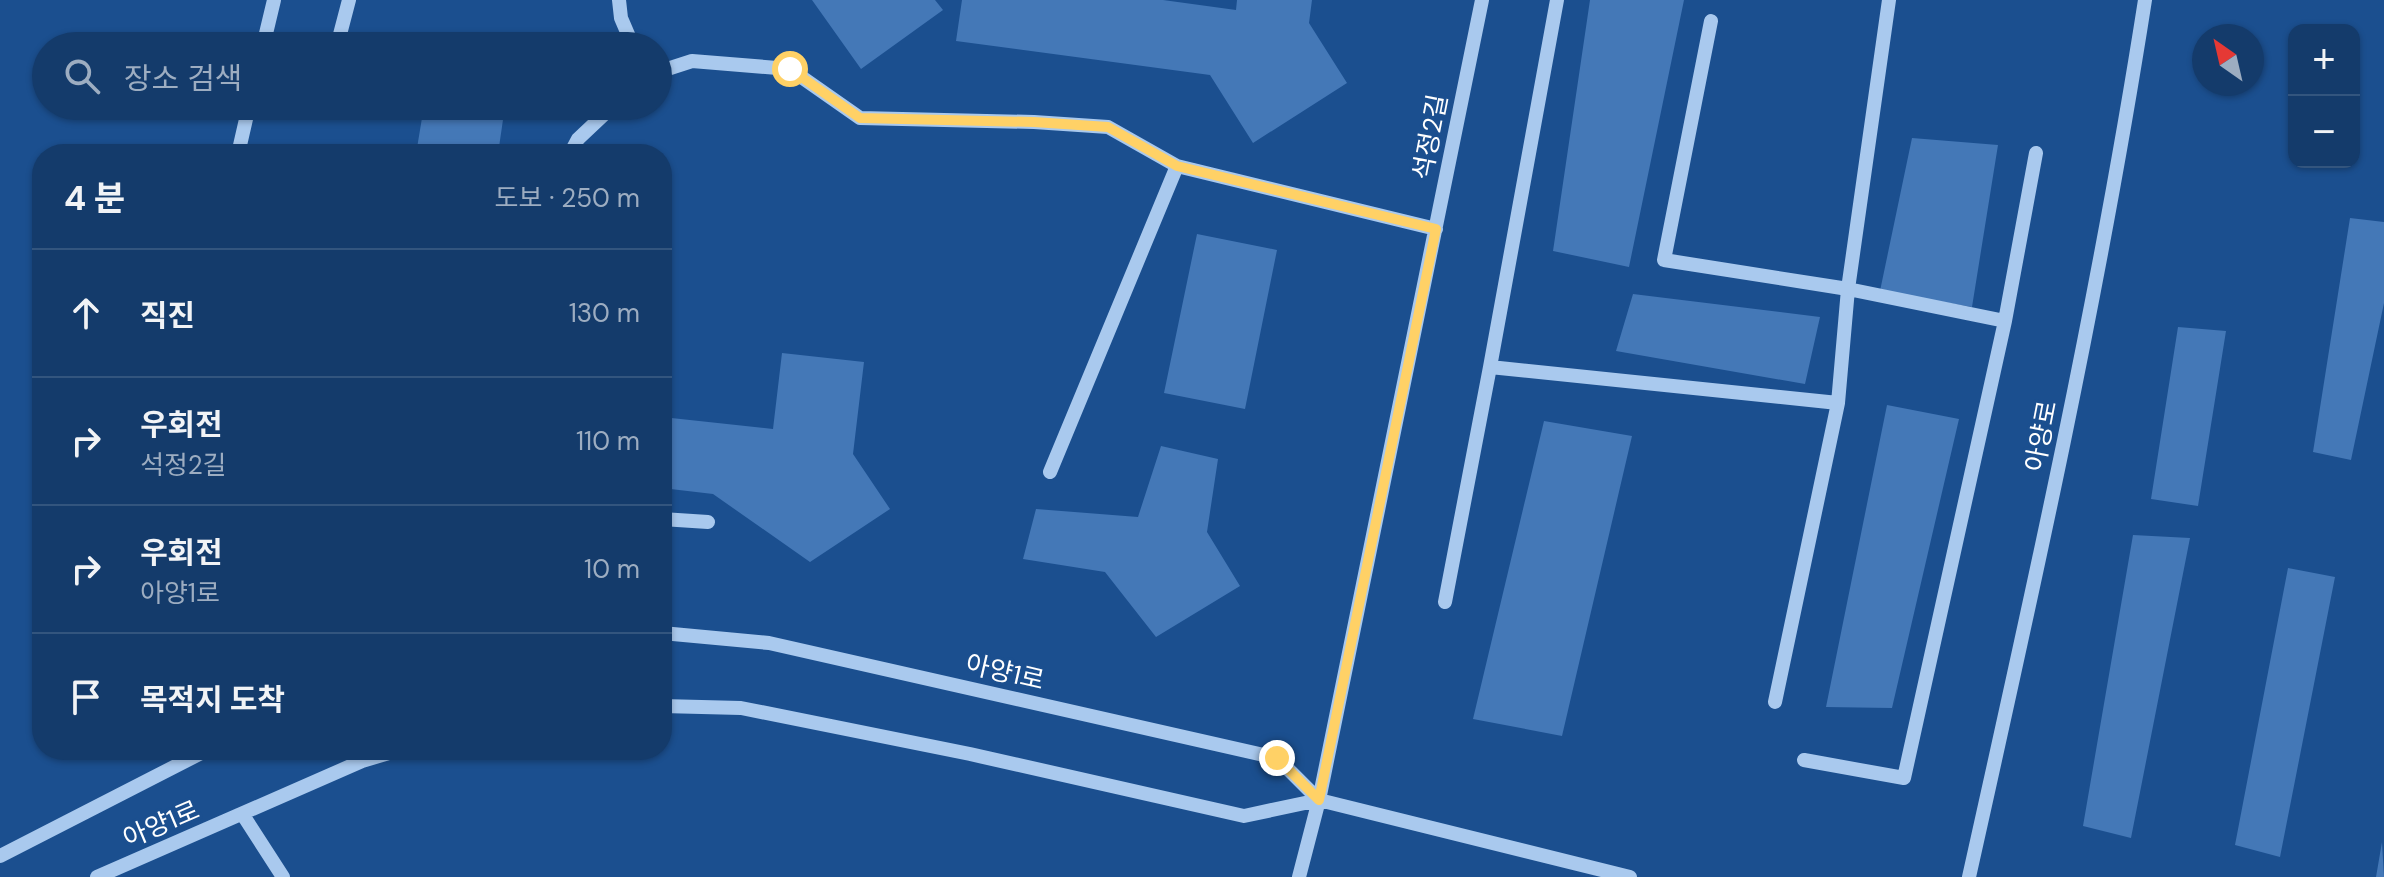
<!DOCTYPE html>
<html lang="ko">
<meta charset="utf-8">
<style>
body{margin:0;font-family:"DM Sans","Noto Sans KR",sans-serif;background:#214673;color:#f1f3f6}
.controls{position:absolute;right:24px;top:24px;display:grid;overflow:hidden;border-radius:16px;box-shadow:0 2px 6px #0004}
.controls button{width:72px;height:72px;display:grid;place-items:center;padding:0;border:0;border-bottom:2px solid #33557e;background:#143b6b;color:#f1f3f6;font:40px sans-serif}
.compass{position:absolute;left:2192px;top:24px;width:72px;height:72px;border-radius:50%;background:#143b6b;box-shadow:0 2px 6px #0004;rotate:326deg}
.stop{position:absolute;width:24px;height:24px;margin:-18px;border:6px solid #ffd166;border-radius:50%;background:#fff}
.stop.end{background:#ffd166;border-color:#fff;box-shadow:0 2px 8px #0008}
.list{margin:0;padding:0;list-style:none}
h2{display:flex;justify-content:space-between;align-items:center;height:104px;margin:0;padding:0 32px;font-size:34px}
h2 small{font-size:26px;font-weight:400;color:#9dadc1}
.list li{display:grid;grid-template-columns:52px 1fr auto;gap:24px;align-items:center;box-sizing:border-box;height:128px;padding:0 32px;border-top:2px solid #33557e}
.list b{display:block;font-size:30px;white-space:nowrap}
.list p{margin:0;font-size:26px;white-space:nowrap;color:#9dadc1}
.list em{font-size:26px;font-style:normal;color:#9dadc1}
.icon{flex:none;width:44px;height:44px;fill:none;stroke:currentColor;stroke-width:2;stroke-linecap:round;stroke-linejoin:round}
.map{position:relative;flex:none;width:2384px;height:877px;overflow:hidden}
.search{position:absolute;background:#143b6b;box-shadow:0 2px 6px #0004;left:32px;top:32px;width:640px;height:88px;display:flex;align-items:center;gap:20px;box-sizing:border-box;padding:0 28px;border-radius:44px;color:#9dadc1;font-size:30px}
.panel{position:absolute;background:#143b6b;box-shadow:0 2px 6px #0004;left:32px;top:144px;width:640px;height:616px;border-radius:32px}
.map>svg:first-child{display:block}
.building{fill:#4478b7}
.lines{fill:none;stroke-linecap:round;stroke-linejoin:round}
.minor{stroke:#a9c9ee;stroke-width:14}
.route{stroke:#ffd166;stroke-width:10}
.labels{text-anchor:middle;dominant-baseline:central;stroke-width:6;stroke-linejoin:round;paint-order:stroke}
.street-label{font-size:26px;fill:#fff;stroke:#1b4f8f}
</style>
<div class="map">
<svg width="2384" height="877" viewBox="0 0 2384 877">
<rect width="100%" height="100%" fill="#1b4f8f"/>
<path class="building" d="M812,0H935L943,10L861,69Z
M962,0H1163L1236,10L1237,0H1312L1309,23L1347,83L1253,143L1210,75L956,41Z
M1590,0H1684L1629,267L1553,251Z
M424,106H505L498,154H416Z
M1912,138L1998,145L1972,307L1880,291Z
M2350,218L2384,222V303L2351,460L2313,452Z
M1197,234L1277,250L1245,409L1164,393Z
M1633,294L1820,317L1805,384L1616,351Z
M2178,327L2226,331L2198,506L2151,499Z
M782,353L864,362L853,454L890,509L810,562L713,494L662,488V417L773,429Z
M1887,405L1959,419L1892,708L1826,707Z
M1544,421L1632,436L1562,736L1473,719Z
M1161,446L1218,459L1207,532L1240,586L1156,637L1105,572L1023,559L1036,509L1138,517Z
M2133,535L2190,538L2131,838L2083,826Z
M2288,568L2335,577L2280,857L2235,845Z
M2382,842L2384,877H2376Z"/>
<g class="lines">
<path class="minor" d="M619,0L621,18L633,46
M1557,0L1490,367L1838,403
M1711,21L1664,260L1848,289L1889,0
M338,42L349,0
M263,46L274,0
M658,72L692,61L790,69L860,118L1034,122L1108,127L1177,166
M238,154L249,106
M570,154L578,139L613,106
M1050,472L1177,166L1436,229
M662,519L708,522
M1445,602L1490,367
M662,633L769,643L1277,758L1319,800
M1775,702L1838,403L1848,289L2005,321L2036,153
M662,706L741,708L970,754L1244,816L1319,800L1630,877
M1804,760L1904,778L2005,321
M243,815L283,877
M0,856L207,750
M97,877L362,761L399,750
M1299,877L1319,800L1482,0
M1969,877C2034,586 2099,295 2145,0"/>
</g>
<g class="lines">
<path class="route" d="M790,69L860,118L1034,122L1108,127L1177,166L1436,229L1319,800L1277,758"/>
</g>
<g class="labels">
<g class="street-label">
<text transform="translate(1430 137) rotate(-79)">석정2길</text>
<text transform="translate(2041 436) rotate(-79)">아양로</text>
<text transform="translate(1005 672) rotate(13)">아양1로</text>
<text transform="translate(161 824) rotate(-23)">아양1로</text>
</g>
</g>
</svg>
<div class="controls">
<button>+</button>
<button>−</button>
</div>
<svg class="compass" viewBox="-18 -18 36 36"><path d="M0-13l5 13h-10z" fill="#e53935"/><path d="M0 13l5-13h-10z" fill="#9dadc1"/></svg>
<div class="stop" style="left:790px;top:69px"></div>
<div class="stop end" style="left:1277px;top:758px"></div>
<div class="search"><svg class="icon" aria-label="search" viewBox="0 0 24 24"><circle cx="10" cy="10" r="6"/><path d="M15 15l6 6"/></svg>장소 검색</div>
<section class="panel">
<h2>4 분<small>도보 · 250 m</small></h2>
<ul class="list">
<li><svg class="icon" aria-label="ahead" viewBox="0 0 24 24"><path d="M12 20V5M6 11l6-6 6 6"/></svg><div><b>직진</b></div><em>130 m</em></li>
<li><svg class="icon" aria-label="right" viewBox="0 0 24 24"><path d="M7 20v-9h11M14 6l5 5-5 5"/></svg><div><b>우회전</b><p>석정2길</p></div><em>110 m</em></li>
<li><svg class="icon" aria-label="right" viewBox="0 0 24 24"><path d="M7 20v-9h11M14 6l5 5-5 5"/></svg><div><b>우회전</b><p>아양1로</p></div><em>10 m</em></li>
<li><svg class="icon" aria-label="arrive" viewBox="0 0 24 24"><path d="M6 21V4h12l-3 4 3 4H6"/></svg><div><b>목적지 도착</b></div></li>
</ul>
</section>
</div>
